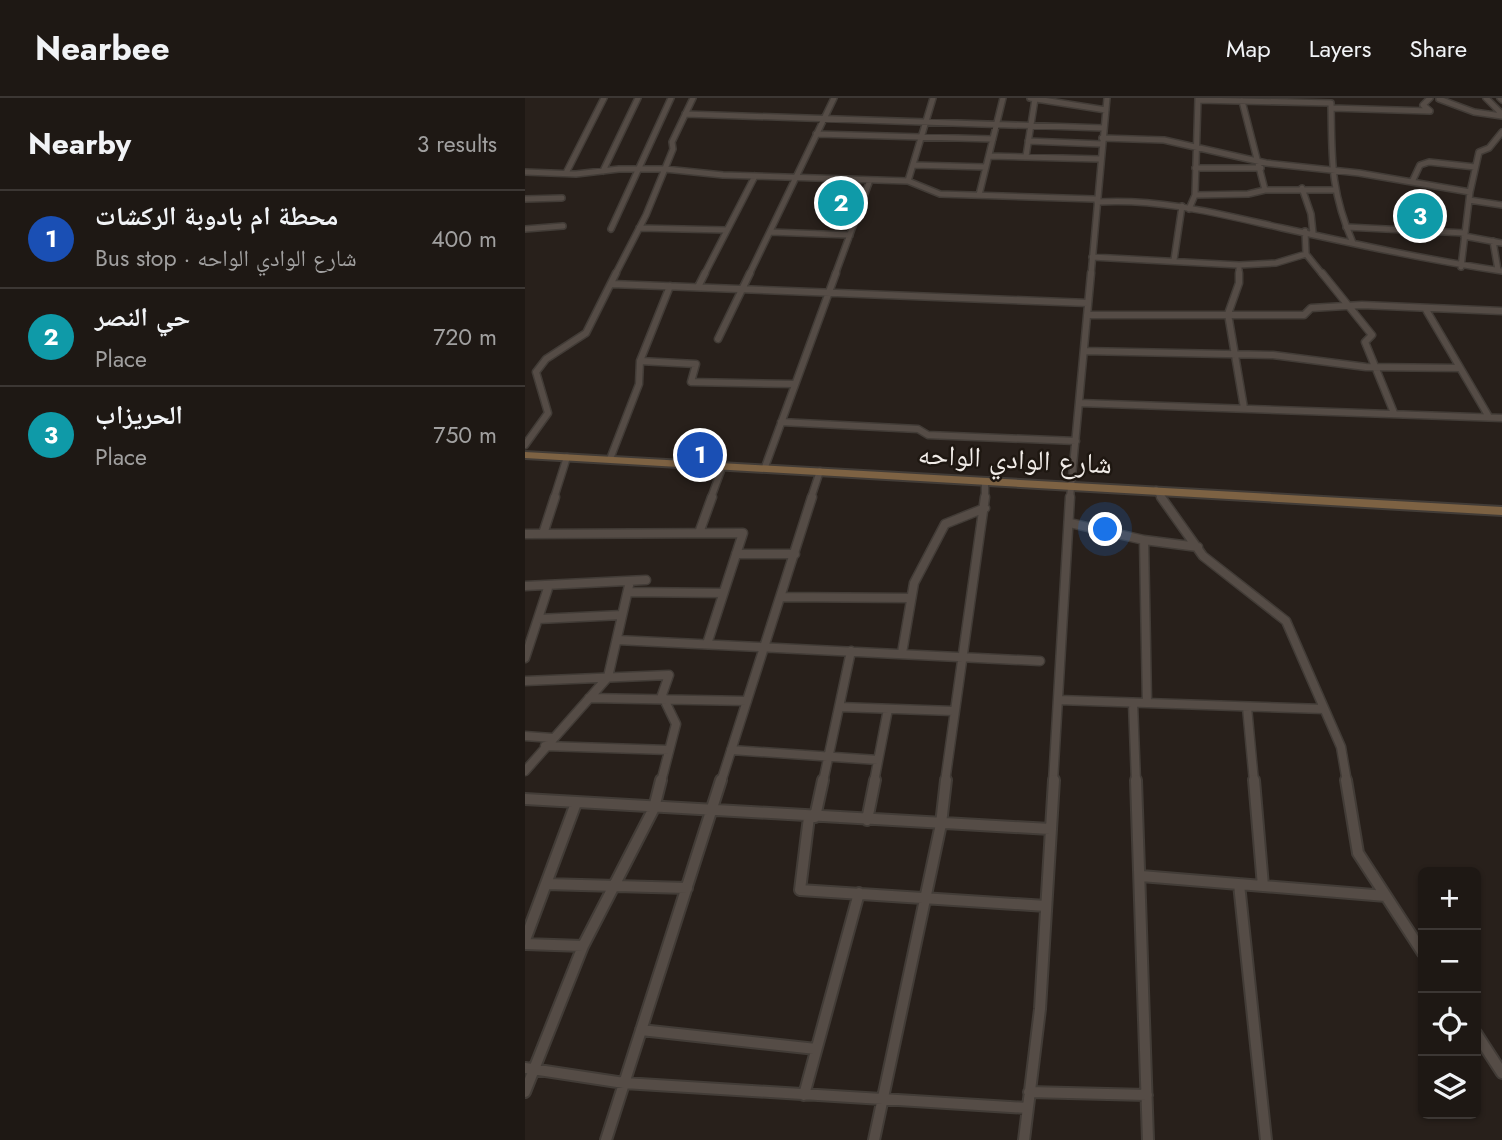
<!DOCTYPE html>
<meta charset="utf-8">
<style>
body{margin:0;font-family:Jost,"Noto Naskh Arabic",sans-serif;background:#2b2522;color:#f1f3f6}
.controls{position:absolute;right:21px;bottom:21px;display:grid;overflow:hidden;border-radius:10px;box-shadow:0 2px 5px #0004}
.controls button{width:63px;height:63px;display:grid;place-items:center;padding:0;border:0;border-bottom:2px solid #3c3734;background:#1e1814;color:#f1f3f6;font:35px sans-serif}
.you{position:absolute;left:581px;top:432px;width:24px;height:24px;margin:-18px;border:5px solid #fff;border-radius:50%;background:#1a73e8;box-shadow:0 0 0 10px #1a73e833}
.badge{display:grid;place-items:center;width:46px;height:46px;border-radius:50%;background:#65c5ee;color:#fff;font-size:23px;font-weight:700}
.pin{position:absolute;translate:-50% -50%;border:4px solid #fff;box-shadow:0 2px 7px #0006}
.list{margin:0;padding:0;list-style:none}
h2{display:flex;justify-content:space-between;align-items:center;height:91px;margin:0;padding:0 28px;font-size:30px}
h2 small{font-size:23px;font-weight:400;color:#a1a0a0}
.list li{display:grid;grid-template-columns:46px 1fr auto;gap:21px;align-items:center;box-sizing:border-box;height:98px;padding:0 28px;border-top:2px solid #3c3734}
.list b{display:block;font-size:26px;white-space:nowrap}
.list p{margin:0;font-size:23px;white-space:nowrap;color:#a1a0a0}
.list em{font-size:23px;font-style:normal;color:#a1a0a0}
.icon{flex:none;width:38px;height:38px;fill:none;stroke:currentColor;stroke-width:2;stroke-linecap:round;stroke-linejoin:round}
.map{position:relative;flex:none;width:977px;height:1042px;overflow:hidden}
header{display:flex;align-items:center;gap:42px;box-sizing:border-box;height:98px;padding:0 35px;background:#1e1814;border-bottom:2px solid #3c3734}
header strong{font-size:33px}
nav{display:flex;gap:38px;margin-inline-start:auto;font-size:24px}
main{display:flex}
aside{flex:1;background:#1e1814}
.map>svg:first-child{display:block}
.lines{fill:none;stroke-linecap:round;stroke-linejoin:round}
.minor-far3-casing{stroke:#423c37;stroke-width:8}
.minor-far2-casing{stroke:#423c37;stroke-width:9}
.minor-far1-casing{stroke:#423c37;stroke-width:11}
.minor-casing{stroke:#423c37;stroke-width:14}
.secondary-casing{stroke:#423c37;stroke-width:4}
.minor-far3{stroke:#554c46;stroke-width:5}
.minor-far2{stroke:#554c46;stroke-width:6}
.minor-far1{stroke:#554c46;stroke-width:8}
.minor{stroke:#554c46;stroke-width:10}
.secondary{fill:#7d6243;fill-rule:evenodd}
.labels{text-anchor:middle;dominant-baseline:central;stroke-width:5;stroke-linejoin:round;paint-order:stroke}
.street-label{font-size:28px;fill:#f1ece8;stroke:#1e1711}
</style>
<header>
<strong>Nearbee</strong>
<nav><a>Map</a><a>Layers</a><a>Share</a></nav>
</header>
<main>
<aside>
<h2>Nearby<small>3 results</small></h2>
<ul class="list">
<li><span class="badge" style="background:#1a4fb4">1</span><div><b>محطة ام بادوبة الركشات</b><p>Bus stop · شارع الوادي الواحه</p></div><em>400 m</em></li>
<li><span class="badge" style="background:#0f9aa8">2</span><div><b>حي النصر</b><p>Place</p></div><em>720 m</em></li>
<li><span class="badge" style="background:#0f9aa8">3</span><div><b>الحريزاب</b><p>Place</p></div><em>750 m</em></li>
</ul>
</aside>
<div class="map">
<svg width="977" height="1042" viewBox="0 0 977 1042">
<rect width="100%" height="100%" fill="#28201b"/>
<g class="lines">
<g class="minor-far3-casing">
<path id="minor-far3" d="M505,0L581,12
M961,0L977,16
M975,0L977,2
M914,1L949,14L977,18
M673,2L806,5C807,61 805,92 828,145
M806,10L905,13L898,7L905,0
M160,16L579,30
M291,36L468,41
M577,40L639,42L741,65L834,75L945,94
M503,43L577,46
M464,58L575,61
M501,58L510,1
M388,67L461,69
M670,70H736
M78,73L113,0
M0,74L51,76L94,71H140L198,77L383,83L415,96L570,101
M41,75L79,0
M383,83L408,0
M887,84L895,67L904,64L950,69
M777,90L786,116L788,135
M740,92H810
M454,97L478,0
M670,97L723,96L740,92L717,3
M0,101L37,100
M944,102L977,107
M572,104C635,100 695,116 757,130C830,146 903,162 977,173
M664,111L670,97L673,0
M821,129L940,135
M114,130L202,132
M0,131L38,128
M86,131L146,0
M780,133L781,156L798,177
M245,134L325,137
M939,138L977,145
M968,143L973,172
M567,159L714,167V177
M649,162L657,108
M714,167L751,165L781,156
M936,169L945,94L954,54L964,50L977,34
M90,177L121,117L148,51L147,44L168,0
M179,177L230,78
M224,177L309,0
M310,177L345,82
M566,177L582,0"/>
</g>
<g class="minor-far2-casing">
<path id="minor-far2" d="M714,175V185L703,216L719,310
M797,175L847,237L840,244L869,315
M87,186L563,205
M173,189L180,175
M900,210L964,319
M562,217H779L786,210L837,207L977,213
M193,241L225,175
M559,253L748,257L841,269L935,270
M115,263L171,266L166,284L269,286
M554,305L977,320
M256,324L393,331L403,337L551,343
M0,347L23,315L11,274L21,261L61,235L91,175
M85,361L114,286L115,263L145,188
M240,369L311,175
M460,383V400
M631,392L637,400
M29,400L42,359
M186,400L198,367
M286,400L295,373
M545,400L566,175"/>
</g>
<g class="minor-far1-casing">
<path id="minor-far1" d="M636,399L678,458L761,523L816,649L822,684
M545,425L619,442L673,449
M174,435L187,399
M0,436L218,435L182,546
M18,436L30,399
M619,442L622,605
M211,456H270
M0,488L121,482
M103,494L198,495
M256,499L386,500
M13,521L97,517
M92,542L515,563
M377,555L389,485L420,426L460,410
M0,560L24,487
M0,583L144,577L137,597L151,626L136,684
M64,600L222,603
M534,602L799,611
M608,605L611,684
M314,609L428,613
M722,609L729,684
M0,638L27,640
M20,648L144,652
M206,652L353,662
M0,673L83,579L105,483
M196,684L287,399
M298,684L326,553
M349,684L363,611
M420,684L460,399
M528,684L545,399"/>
</g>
<g class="minor-casing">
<path id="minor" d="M611,682L623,1042
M729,682L738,788
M821,682L833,755L898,855
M0,701L525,731
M284,719L275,792L521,808
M290,719L298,682
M342,722L350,682
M616,778L861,798
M21,786L162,790
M714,786L741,1042
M0,842L51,705
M0,846L58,848
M116,932L291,951
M951,935L977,975
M0,970L99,985L502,1010
M0,994L58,848L129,710L136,682
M504,994L622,997
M279,997L334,795
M81,1042L196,682
M349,1042L416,726L421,682
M499,1042L515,911L529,682"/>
</g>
<g class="secondary-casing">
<path id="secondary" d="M0,354L977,409V417L0,360Z"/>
</g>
<use href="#minor-far3" class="minor-far3"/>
<use href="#minor-far2" class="minor-far2"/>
<use href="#minor-far1" class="minor-far1"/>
<use href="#minor" class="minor"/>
<use href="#secondary" class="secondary"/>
</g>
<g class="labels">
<g class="street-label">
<text transform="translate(490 361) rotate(3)">شارع الوادي الواحه</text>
</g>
</g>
</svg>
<div class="controls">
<button>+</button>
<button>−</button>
<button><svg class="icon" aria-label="locate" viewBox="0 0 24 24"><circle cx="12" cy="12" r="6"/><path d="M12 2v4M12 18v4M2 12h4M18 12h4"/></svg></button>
<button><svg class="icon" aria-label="layers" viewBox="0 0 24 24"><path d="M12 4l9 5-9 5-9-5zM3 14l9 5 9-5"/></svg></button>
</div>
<div class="you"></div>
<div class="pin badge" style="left:175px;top:357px;background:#1a4fb4">1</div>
<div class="pin badge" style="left:316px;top:105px;background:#0f9aa8">2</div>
<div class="pin badge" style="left:895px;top:118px;background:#0f9aa8">3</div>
</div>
</main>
